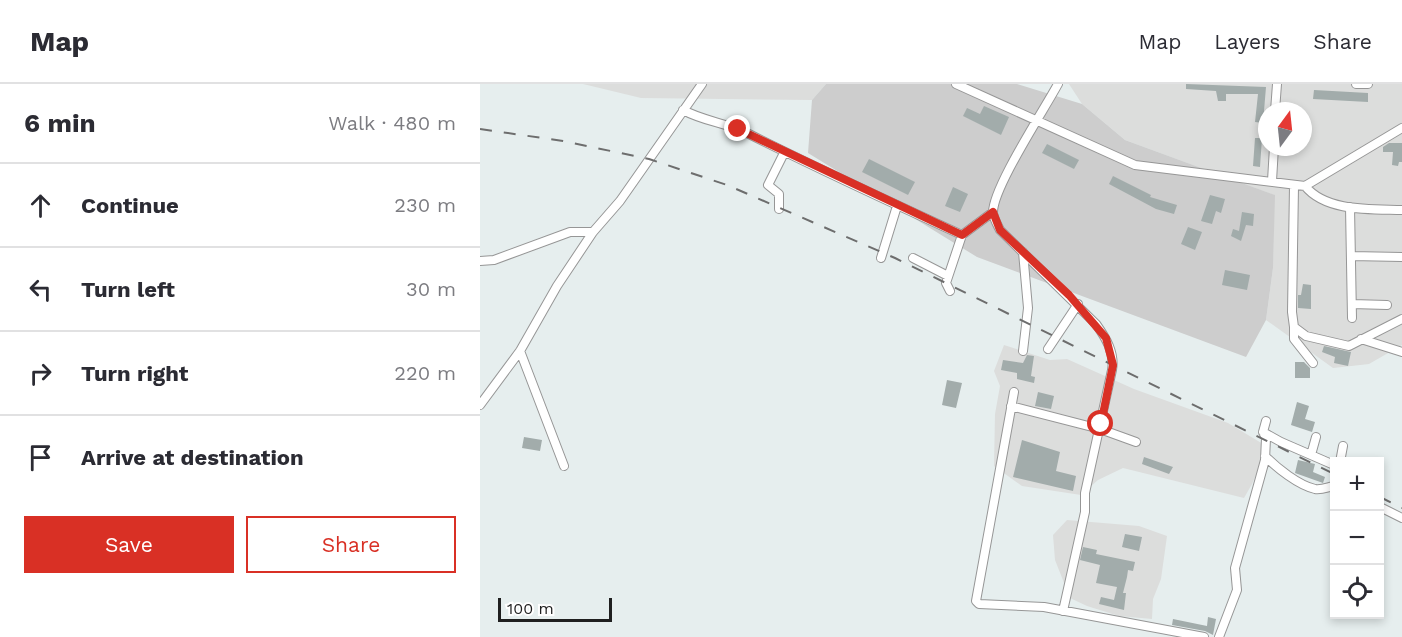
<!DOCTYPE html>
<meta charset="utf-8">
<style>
body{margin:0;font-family:"Work Sans",sans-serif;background:#f7f7f7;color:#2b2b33}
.controls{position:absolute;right:18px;bottom:18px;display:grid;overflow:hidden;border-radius:0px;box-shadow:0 3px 9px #0003}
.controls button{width:54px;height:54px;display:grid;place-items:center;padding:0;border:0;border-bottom:2px solid #e1e1e2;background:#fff;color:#2b2b33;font:30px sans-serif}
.compass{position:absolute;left:778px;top:18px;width:54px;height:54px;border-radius:50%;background:#fff;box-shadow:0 3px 9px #0003;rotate:15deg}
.scale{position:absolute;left:18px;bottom:15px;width:114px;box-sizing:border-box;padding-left:6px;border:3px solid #1f1f1f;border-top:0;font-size:16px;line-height:21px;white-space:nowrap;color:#1f1f1f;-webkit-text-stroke:4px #fff;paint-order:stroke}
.stop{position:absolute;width:18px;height:18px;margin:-14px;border:4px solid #d93025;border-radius:50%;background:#fff}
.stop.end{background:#d93025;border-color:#fff;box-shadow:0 2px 6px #0008}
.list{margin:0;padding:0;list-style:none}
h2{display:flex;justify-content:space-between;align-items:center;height:78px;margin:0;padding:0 24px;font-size:26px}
h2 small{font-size:20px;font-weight:400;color:#7c7c81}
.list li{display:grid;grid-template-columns:39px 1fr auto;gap:18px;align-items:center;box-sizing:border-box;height:84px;padding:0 24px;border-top:2px solid #e1e1e2}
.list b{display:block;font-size:22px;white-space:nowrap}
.list em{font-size:20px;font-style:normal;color:#7c7c81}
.actions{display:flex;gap:12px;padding:18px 24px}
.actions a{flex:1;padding:14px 0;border:2px solid #d93025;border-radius:0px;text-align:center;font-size:21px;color:#d93025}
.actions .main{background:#d93025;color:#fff}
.icon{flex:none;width:33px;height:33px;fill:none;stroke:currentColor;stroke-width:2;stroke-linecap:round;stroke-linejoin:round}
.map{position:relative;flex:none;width:922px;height:553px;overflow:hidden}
header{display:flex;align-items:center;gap:36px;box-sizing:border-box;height:84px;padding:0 30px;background:#fff;border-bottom:2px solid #e1e1e2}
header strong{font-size:28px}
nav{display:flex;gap:33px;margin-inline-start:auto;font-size:21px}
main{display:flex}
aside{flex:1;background:#fff}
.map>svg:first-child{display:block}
.residential{fill:#dcdddc;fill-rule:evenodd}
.religious{fill:#cdcdcd}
.building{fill:#a2acab}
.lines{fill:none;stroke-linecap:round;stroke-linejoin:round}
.minor-casing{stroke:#969696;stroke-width:10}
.minor{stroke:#fff;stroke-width:8}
.rail{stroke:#6d6d6d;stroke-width:2;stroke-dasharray:12 12;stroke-linecap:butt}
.route{stroke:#d93025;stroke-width:8}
</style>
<header>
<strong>Map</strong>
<nav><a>Map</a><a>Layers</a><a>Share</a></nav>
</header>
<main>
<aside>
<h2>6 min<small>Walk · 480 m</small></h2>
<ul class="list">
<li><svg class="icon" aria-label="ahead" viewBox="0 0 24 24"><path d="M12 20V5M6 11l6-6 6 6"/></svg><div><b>Continue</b></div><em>230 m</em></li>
<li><svg class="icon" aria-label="left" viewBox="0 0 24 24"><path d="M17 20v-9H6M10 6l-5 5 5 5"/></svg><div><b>Turn left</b></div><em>30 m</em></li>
<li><svg class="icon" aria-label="right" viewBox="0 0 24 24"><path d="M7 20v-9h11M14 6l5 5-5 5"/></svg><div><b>Turn right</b></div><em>220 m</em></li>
<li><svg class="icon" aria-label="arrive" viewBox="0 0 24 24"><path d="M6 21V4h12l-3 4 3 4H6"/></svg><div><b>Arrive at destination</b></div></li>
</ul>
<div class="actions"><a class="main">Save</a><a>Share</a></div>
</aside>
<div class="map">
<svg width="922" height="553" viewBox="0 0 922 553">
<rect width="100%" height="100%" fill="#e6eeee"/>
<path class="residential" d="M103,0H346L332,16L161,14Z
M589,0H922V261L889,280L853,284L786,236L793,184L794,111L645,56L602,20ZM787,27H823V63H787Z
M524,261L570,276L587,275L654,305L748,339L783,360V375L772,400L764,414L643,384L618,396L601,411L542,402L514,382L515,330L520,302L514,287Z
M587,436L659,442L687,452L681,495L673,515L672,535L639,532L607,522L590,514L575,476L573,451Z"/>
<path class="religious" d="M346,0H537L602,20L645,56L795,111L793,184L786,236L766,273L497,173L328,69L332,16Z"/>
<path class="building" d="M706,0L786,3L783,39L775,38L778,10H746V17H738L736,7L706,5Z
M834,6L888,9V18L833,15Z
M504,22L529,33L521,51L483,32L487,24L500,30Z
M775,54H782L780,83L773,82Z
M909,59H922V78H919L918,82L912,81L913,68H903V63Z
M567,60L599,76L594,85L562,69Z
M389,75L435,98L428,111L382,88Z
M633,92L671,111L670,113L697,121L694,130L676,125L629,100Z
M473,103L488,110L480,128L465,122Z
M730,111L745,115L741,129L736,127L732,140L721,137Z
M762,128L774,130L773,142L766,141L761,157L751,152L753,145L759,147Z
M708,143L722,148L715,166L701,160Z
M745,186L770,191L767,206L742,201Z
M823,200L831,201V225L818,224V211H821Z
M844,262L871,268L868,282L854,279L855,273L842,268Z
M547,271L554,272L551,292L555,293L554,299L537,295V289L521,286L523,276L543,279Z
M815,278H824L830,284V294H815Z
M467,296L482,299L476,324L462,321Z
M558,308L574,312L571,325L555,322Z
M817,318L829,322L825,335L835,338L832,348L811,341Z
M44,353L62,356L60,367L42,364Z
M542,356L580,368L576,387L596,392L593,407L533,393Z
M664,373L693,383L689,390L662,380Z
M818,376L835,380L833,388L845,393L843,399L815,389Z
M645,450L662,453L659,467L642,463Z
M603,463L617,466L616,470L655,478L653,487L648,486L647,493L643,509H646L644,526L619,520L621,513L634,516L637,503L616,499L620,481L600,476Z
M728,533L736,535L733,551L725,547L692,541L693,535L727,542Z"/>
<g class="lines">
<g class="minor-casing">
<path id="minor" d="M476,0L655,81L825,102L922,44
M578,0C564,26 512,105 513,129C514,135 517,140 520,146L616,240C626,254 635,269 632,286L605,409V428L583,527
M876,0H888
M203,26C223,37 246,39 267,49C338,85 410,118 482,151L513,128
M795,27L797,0
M792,97L794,63
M814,102L812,228L814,243L826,252L869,262L922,235
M825,102C846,128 891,125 922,126
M870,123L872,234
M299,125V110L288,101L304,69
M871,172L922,173
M401,174L417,122
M433,174L468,192
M0,177L14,176L90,148H113
M470,207L466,199L482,151
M872,220L907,221
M814,243V255L833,279
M881,255L922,268
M568,265L598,220
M40,267L84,382
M543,267L548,224L543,168
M534,308L496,517L499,520L564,523L724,553
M0,321L40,267L77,202L113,148L140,117L222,0
M531,322L620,345L656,358
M786,337L783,348L801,358L854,381
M831,371L836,353
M785,372C797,384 818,401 835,405C842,406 848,403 854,402
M860,378L863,362
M900,423L922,434
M739,553L757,506L755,484L785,376L786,354L783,348"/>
</g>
<use href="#minor" class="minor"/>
<path class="rail" d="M0,45L83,57L169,75L247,101L415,174L854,390
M900,413L922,424"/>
</g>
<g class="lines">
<path class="route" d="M258,45L482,151L513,128L520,146L589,211L626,254L633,281L621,340"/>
</g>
</svg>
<div class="controls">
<button>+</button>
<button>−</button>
<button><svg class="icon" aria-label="locate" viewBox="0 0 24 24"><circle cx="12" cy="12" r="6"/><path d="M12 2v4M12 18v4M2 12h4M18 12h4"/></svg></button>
</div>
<svg class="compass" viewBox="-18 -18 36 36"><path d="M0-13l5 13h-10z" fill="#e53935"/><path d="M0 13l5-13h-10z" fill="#7c7c81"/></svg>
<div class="scale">100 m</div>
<div class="stop" style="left:621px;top:340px"></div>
<div class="stop end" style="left:258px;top:45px"></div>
</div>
</main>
